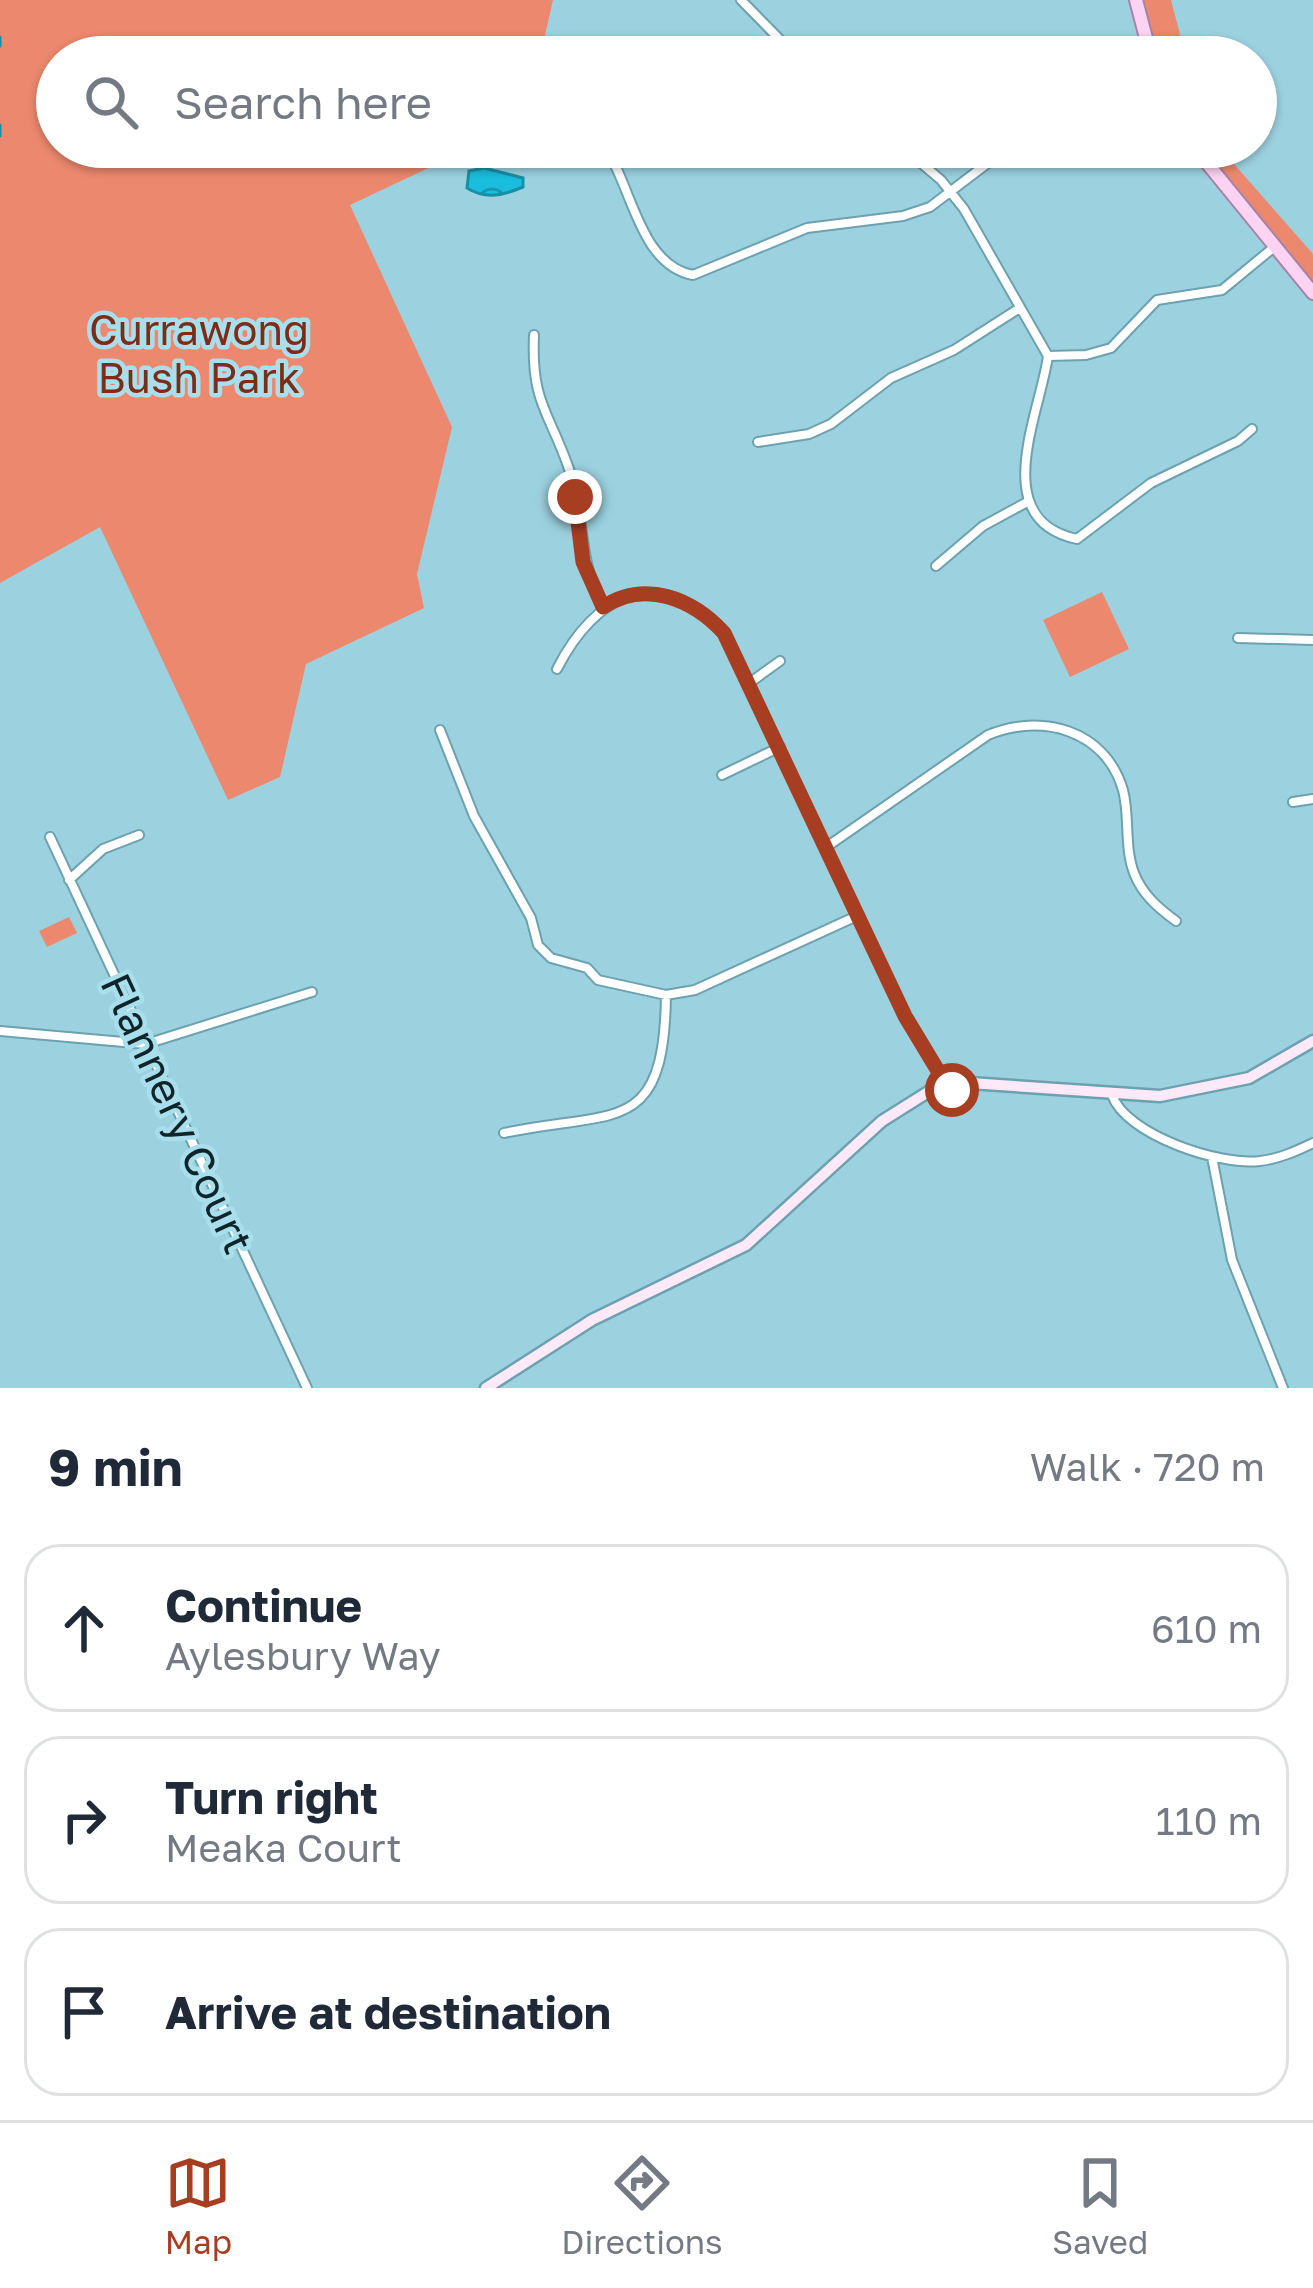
<!DOCTYPE html>
<meta charset="utf-8">
<style>
body{margin:0;font-family:"Golos Text",sans-serif;background:#f6f6f7;color:#1f2937}
.stop{position:absolute;width:36px;height:36px;margin:-27px;border:9px solid #a73e22;border-radius:50%;background:#fff}
.stop.end{background:#a73e22;border-color:#fff;box-shadow:0 3px 12px #0008}
.list{margin:0;padding:0;list-style:none}
h2{display:flex;justify-content:space-between;align-items:center;height:156px;margin:0;padding:0 48px;font-size:51px}
h2 small{font-size:39px;font-weight:400;color:#747a83}
.list li{display:grid;grid-template-columns:78px 1fr auto;gap:36px;align-items:center;box-sizing:border-box;height:168px;margin:0 24px 24px;padding:0 24px;border:3px solid #e0e1e3;border-radius:36px}
.list b{display:block;font-size:45px;white-space:nowrap}
.list p{margin:0;font-size:39px;white-space:nowrap;color:#747a83}
.list em{font-size:39px;font-style:normal;color:#747a83}
.icon{flex:none;width:66px;height:66px;fill:none;stroke:currentColor;stroke-width:2;stroke-linecap:round;stroke-linejoin:round}
.map{position:relative;flex:none;width:1313px;height:1388px;overflow:hidden}
.search{position:absolute;background:#fff;box-shadow:0 3px 9px #0004;left:36px;right:36px;top:36px;height:132px;display:flex;align-items:center;gap:30px;box-sizing:border-box;padding:0 42px;border-radius:66px;color:#747a83;font-size:45px}
.sheet{height:732px;background:#fff}
nav{display:flex;justify-content:space-around;align-items:center;box-sizing:border-box;height:168px;border-top:3px solid #e0e1e3;background:#fff;font-size:33px;color:#747a83}
nav a{display:grid;justify-items:center;gap:6px}
nav .on{color:#a73e22}
.map>svg:first-child{display:block}
.park{fill:#ec886e}
.water{fill:url(#water-waves);stroke:#178fa7;stroke-width:3}
.lines{fill:none;stroke-linecap:round;stroke-linejoin:round}
.stream{stroke:#178fa7;stroke-width:3}
.street-casing{stroke:#6ca1af;stroke-width:12}
.secondary-casing{stroke:#6ca1af;stroke-width:15}
.primary-casing{stroke:#a883a6;stroke-width:16}
.street{stroke:#fff;stroke-width:8}
.secondary{stroke:#fee9f8;stroke-width:10}
.primary{stroke:#fcd3f2;stroke-width:12}
.route{stroke:#a73e22;stroke-width:15}
.labels{text-anchor:middle;dominant-baseline:central;stroke-width:9;stroke-linejoin:round;paint-order:stroke}
.park-label{font-size:42px;fill:#7b2d18;stroke:#a9dfed}
.street-label{font-size:42px;fill:#0f252a;stroke:#a9dfed}
</style>
<div class="map">
<svg width="1313" height="1388" viewBox="0 0 1313 1388">
<defs>
<pattern id="water-waves" width="16" height="10" patternUnits="userSpaceOnUse" patternTransform="scale(3)"><rect width="16" height="10" fill="#1abddd"/><path d="M0 5q4-4 8 0t8 0" fill="none" stroke="#1699b3"/></pattern>
</defs>
<rect width="100%" height="100%" fill="#9cd2e0"/>
<path class="park" d="M0,0H553L540,57H57V147H473L350,205L452,427L417,574L424,608L306,664L280,777L228,800L100,527L0,583Z
M1142,0H1171L1186,57H1156Z
M1203,147H1219L1313,254V283L1242,202Z
M1102,592L1129,649L1070,677L1043,620Z
M69,917L77,933L47,947L39,931Z"/>
<path class="water" d="M484,168L523,178V187C504,195 486,200 467,188L469,171Z"/>
<g class="lines">
<path class="stream" d="M0,37V46
M0,125V136"/>
<g class="street-casing">
<path id="street" d="M741,0L797,57
M902,147L941,180L964,209L1048,356L1086,355L1111,348L1157,300L1222,290L1273,248
M612,159C633,198 644,266 693,275L807,228L903,216L930,207L1009,147
M534,335C531,403 549,411 569,469C586,517 577,559 603,607
M1048,356C1040,414 987,520 1077,539L1151,483L1238,441L1252,429
M758,442L809,434L831,424L891,378L954,350L1018,309
M936,566L983,526L1029,501
M1238,638L1313,640
M557,669C595,594 659,561 724,633L905,1016L940,1074
M748,684L780,661
M440,730L474,816L531,918L538,945L551,958L587,968L598,980L666,995L695,990L859,915
M722,775L780,747
M1293,802L1313,799
M50,837L307,1388
M825,848L988,735C1041,713 1105,729 1123,790C1130,816 1124,847 1134,873C1142,894 1158,908 1176,921
M69,880L103,849L139,835
M0,1031L146,1044L312,992
M1112,1095C1126,1135 1220,1166 1260,1161C1279,1159 1296,1151 1313,1143
M504,1133C616,1109 664,1138 666,995
M1212,1157L1232,1260L1283,1388"/>
</g>
<g class="secondary-casing">
<path id="secondary" d="M935 1083a10 10 0 1 1 20 0a10 10 0 1 1-20 0Z
M955,1082L1160,1096L1249,1078L1313,1041
M486,1388L592,1320L746,1245L882,1121L936,1087"/>
</g>
<g class="primary-casing">
<path id="primary" d="M1136,0L1151,57
M1194,147L1313,293"/>
</g>
<use href="#street" class="street"/>
<use href="#secondary" class="secondary"/>
<use href="#primary" class="primary"/>
</g>
<g class="lines">
<path class="route" d="M575,497L583,562L603,607C645,579 693,599 724,633L905,1016L940,1074L955,1078L952,1090"/>
</g>
<g class="labels">
<g class="park-label">
<text x="199" y="329">Currawong<tspan x="199" dy="48">Bush Park</tspan></text>
</g>
<g class="street-label">
<text transform="translate(178 1113) rotate(65)">Flannery Court</text>
</g>
</g>
</svg>
<div class="stop" style="left:952px;top:1090px"></div>
<div class="stop end" style="left:575px;top:497px"></div>
<div class="search"><svg class="icon" aria-label="search" viewBox="0 0 24 24"><circle cx="10" cy="10" r="6"/><path d="M15 15l6 6"/></svg>Search here</div>
</div>
<section class="sheet">
<h2>9 min<small>Walk · 720 m</small></h2>
<ul class="list">
<li><svg class="icon" aria-label="ahead" viewBox="0 0 24 24"><path d="M12 20V5M6 11l6-6 6 6"/></svg><div><b>Continue</b><p>Aylesbury Way</p></div><em>610 m</em></li>
<li><svg class="icon" aria-label="right" viewBox="0 0 24 24"><path d="M7 20v-9h11M14 6l5 5-5 5"/></svg><div><b>Turn right</b><p>Meaka Court</p></div><em>110 m</em></li>
<li><svg class="icon" aria-label="arrive" viewBox="0 0 24 24"><path d="M6 21V4h12l-3 4 3 4H6"/></svg><div><b>Arrive at destination</b></div></li>
</ul>
</section>
<nav>
<a class="on"><svg class="icon" aria-label="map" viewBox="0 0 24 24"><path d="M3 6l6-2 6 2 6-2v14l-6 2-6-2-6 2zM9 4v14M15 6v14"/></svg>Map</a>
<a><svg class="icon" aria-label="directions" viewBox="0 0 24 24"><path d="M12 3l9 9-9 9-9-9zM9 14v-3h6M13 9l2 2-2 2"/></svg>Directions</a>
<a><svg class="icon" aria-label="saved" viewBox="0 0 24 24"><path d="M7 4h10v16l-5-4-5 4z"/></svg>Saved</a>
</nav>
